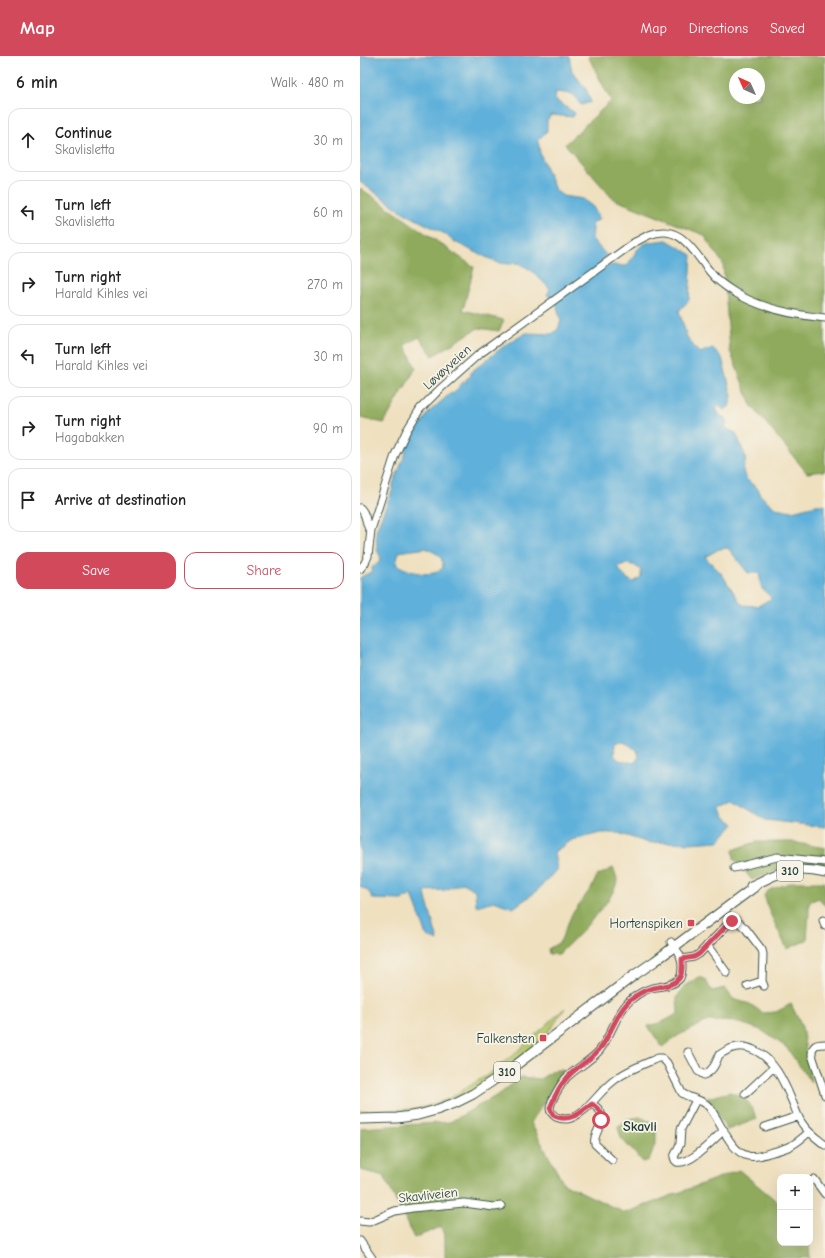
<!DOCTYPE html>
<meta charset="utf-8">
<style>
body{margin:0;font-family:"Comic Neue",sans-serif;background:#f6f6f6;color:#222}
.controls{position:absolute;right:12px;bottom:12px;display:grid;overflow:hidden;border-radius:8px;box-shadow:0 4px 16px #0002}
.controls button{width:36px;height:36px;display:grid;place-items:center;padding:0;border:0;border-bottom:1px solid #e0e0e0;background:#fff;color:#222;font:20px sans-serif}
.compass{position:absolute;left:369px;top:12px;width:36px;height:36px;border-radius:50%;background:#fff;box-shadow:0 4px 16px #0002;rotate:315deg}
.stop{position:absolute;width:12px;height:12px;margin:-9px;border:3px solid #d1495b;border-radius:50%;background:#fff}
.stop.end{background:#d1495b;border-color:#fff;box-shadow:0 1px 4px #0008}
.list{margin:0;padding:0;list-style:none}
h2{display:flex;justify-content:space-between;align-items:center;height:52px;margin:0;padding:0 16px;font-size:17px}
h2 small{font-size:13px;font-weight:400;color:#767676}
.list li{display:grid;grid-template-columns:26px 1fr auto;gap:12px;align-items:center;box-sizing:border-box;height:64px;margin:0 8px 8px;padding:0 8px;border:1px solid #e0e0e0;border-radius:12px}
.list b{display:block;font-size:15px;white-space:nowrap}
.list p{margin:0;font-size:13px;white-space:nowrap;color:#767676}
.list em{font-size:13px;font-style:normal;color:#767676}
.actions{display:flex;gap:8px;padding:12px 16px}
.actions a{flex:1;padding:9px 0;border:1px solid #d1495b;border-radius:12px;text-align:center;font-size:14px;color:#d1495b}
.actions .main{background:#d1495b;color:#fff}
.icon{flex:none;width:22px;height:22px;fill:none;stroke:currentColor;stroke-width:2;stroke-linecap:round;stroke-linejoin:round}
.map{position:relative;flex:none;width:465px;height:1202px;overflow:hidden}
header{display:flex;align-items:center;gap:24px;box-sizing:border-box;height:56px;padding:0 20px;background:#d1495b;color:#fff}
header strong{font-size:19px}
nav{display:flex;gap:22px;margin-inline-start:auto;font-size:14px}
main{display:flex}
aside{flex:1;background:#fff}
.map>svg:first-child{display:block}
.green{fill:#b4c568;stroke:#6a814e}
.forest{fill:#8faa5c;stroke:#577448;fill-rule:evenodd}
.water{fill:#5fb0da;stroke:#3f7687;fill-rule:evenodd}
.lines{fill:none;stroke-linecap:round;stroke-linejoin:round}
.minor-casing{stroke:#3e5549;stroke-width:9}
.major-casing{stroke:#3e5549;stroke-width:11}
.minor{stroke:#fff;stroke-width:7}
.major{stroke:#fff;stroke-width:9}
.route{stroke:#d1495b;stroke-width:5}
.poi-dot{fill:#d1495b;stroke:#f7f3e8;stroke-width:1.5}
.labels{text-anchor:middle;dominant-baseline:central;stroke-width:3.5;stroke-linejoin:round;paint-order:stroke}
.shield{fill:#f7f3e8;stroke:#60746a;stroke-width:1}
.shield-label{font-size:12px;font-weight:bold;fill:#1f3d34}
.street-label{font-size:13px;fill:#1f3d34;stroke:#f7f3e8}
.poi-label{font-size:13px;fill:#1f3d34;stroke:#f7f3e8;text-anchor:end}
.neighbourhood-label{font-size:14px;font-weight:bold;fill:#1f3d34;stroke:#f7f3e8}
</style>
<header>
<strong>Map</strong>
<nav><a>Map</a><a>Directions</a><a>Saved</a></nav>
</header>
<main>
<aside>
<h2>6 min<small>Walk · 480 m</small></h2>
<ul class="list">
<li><svg class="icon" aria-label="ahead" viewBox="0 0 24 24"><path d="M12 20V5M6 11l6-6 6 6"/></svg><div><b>Continue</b><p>Skavlisletta</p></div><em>30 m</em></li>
<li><svg class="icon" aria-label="left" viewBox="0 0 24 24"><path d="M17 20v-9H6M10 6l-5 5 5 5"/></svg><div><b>Turn left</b><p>Skavlisletta</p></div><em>60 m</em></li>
<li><svg class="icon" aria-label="right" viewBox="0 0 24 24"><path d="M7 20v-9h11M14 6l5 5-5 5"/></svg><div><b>Turn right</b><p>Harald Kihles vei</p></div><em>270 m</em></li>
<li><svg class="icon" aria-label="left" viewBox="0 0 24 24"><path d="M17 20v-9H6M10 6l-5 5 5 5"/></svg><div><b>Turn left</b><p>Harald Kihles vei</p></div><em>30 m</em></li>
<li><svg class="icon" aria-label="right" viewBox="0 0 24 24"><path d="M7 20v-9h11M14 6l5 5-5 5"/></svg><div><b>Turn right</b><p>Hagabakken</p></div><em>90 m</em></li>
<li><svg class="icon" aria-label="arrive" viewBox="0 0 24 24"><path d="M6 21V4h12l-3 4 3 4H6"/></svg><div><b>Arrive at destination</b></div></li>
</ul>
<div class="actions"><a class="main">Save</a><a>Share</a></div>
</aside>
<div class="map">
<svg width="465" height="1202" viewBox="0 0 465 1202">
<rect width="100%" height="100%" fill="#f7f3e8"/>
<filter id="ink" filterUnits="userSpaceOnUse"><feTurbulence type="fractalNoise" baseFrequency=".025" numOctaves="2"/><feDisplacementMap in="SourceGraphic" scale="8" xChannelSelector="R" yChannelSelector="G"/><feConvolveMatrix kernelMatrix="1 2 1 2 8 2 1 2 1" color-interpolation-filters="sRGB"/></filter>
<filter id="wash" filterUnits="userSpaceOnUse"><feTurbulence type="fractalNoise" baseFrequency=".012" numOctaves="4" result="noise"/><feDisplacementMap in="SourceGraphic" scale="16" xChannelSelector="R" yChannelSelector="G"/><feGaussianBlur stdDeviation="0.9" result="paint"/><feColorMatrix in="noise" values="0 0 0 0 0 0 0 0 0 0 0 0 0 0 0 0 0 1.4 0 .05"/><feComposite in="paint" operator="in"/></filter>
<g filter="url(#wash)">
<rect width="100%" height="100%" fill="#efe0c0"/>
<path class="green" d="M205,952L193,970L179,986L120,1032L101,1042L52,1058L0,1060V1055L58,1053L88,1043L126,1020L152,1000Z"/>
<path class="forest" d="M228,0H465V415L447,417L391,349L370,295L363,208L344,179L253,143L205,88L251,45ZM375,18H399V42H375Z
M0,132L114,211L103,254L144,264L139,275L118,272L73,300L59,281L45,289L56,312L24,367L0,362Z
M396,786H432L465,792V814L442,809L420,813L392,824L374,802L373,794Z
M253,812C254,815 257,820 257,824C256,844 214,882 199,898H189L188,893L200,886L212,858L232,831L237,820Z
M433,826H465V850L459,842L449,846V856L447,884L427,893L409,855L404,839L409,834Z
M339,921L345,923L352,935L365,932L373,943L390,948L403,957L416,956L431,948L442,971L451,1026L426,991L401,974L377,966L348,965L319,979L302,991L288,970L302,966L318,958L317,941L324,931Z
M195,1014H203L171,1067L203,1127L265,1157L379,1114L420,1148V1187H449L450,1202H85V1182L81,1171L54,1182L24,1120L0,1114L1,1072L90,1066L141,1037L161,1021L180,1023Z
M370,1036C387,1041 391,1048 397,1063L367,1074L347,1042Z
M280,1061L289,1065L296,1071V1086L289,1104L283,1106L261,1082L258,1071L267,1063Z"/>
<path class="water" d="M0,0H209L212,15L226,33L231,46L221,49L212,38L196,36L195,44L215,57L213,61L191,59L187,65V75L178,84L180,97L195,134L203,140L223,143L233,151L240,163L232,167L233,173L232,183L247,200L241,205L243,213L251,209L267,210L277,194L282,189L290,186L307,184L332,199L329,244L319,255L327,281L339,297L353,292L362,302L372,340L369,351L364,354L359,350L356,353L361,361H364L367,364L365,372L376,377L386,402L383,415L386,423L399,434L400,439L415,452L432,455L456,449H465V771L405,764L374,744L361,751L364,760L374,768L359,785L329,787L305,786L289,787L258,777H241L212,784L194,796L197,813L176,836L153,852L134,845L116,850L115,834L102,827L85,834L65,835L66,842L78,885L67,880L52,839L41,844L13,843L9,836L0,830V523L1,521L11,516L13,510L19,507L21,502L17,494L16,474L33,433V428L46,396L45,394L54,375H57L69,356L91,337L93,338L104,325L107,327L106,323L111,320V316L144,290L166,277L192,278L198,273L201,265L198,255L196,247L187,239L190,233L171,214L158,207L150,208L139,207L113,195L95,186L85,178L46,158L0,126ZM66,492C77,498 83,499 83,512C80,514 77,516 74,517C64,520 44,514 36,508L39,496C48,494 57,494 66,492ZM368,492L388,517H399L402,533L412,542L398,550L382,549L361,517L345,501L359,493ZM264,508L274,509L281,514V521L274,526C266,523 262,519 258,511ZM263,685L277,694L279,701L274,707L259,704L254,699L255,688Z"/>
</g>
<g filter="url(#ink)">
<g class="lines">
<g class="minor-casing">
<path id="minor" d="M0,452C7,458 5,466 9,473L11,474
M0,513L5,507L8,500L11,474L35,399L47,374L60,353L81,332L118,299L275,186C280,184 284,181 289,179C321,166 334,197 351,217C357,225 366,231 374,236C401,253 434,259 465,262
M374,812L417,801L465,806
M463,864L465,870
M311,886C317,895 322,899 322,910C322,914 322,918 320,922C314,930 301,930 292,932C285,934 279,937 273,942C256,955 252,979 239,995C229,1006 216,1012 206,1022C201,1028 191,1044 190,1052C190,1056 193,1059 196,1061C201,1063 206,1064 211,1062C230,1054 237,1038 252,1026C265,1015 282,1009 298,1002H302L307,1007L322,1037C330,1043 343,1043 349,1051C360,1064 370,1096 388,1100C395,1102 403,1099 409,1097C428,1092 434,1090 449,1076
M347,889L367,917
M322,903L334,901L339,898L368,868L372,865L376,864L386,873L402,894L403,898L402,925L404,930
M387,930L402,925
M465,988C456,988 452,989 452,999L465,1039
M328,996L338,1015L344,1019C353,1015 356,1007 359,999C364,996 368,993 373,992C380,990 388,991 394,994C414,1003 424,1026 432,1045C436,1054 438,1063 444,1070C450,1078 458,1083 465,1089
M385,1038L414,1011
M336,1044L321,1073L320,1088L314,1101L315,1104L317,1106C331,1109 354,1083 364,1074
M232,1048C235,1050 240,1053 241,1057C246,1067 232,1078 235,1088L252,1104
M405,1071L438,1060
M454,1123L465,1138
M0,1165L9,1166L35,1155L52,1152L104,1147L134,1151L141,1150
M0,1185L12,1202"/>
</g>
<g class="major-casing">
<path id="major" d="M391,830C399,827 407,822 415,819C430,813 449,813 465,817
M0,1063L37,1062L58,1059L76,1054L95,1047L113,1038L152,1012L273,920L295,905L393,832L397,828"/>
</g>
<use href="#minor" class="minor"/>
<use href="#major" class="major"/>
</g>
</g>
<g class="lines" filter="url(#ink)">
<path class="route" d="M241,1064C244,1056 238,1053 232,1048C221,1057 207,1068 193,1059L190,1052C194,1042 198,1031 206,1023C216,1010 233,1004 242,990C253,974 257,954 273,942C279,937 286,934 293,932C301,930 315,930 320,921C323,916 322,909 322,903L334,901L339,898L368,868L372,865"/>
</g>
<g class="poi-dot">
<rect x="327" y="863" width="8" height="8" rx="2"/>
<rect x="179" y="978" width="8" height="8" rx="2"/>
</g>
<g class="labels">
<g class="shield">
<rect x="417" y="805" width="26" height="20" rx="3"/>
<rect x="134" y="1006" width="26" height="20" rx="3"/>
</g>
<g class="shield-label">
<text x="430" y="815">310</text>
<text x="147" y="1016">310</text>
</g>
<g class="street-label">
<text transform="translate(87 311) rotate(-42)">Løvøyveien</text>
<text transform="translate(68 1139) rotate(-6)">Skavliveien</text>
</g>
<g class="poi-label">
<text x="323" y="867">Hortenspiken</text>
<text x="175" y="982">Falkensten</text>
</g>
<g class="neighbourhood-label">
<text x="280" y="1070">Skavli</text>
</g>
</g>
</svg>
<div class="controls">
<button>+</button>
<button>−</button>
</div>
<svg class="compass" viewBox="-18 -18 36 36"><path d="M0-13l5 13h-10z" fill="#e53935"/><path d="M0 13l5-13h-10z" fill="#767676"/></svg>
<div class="stop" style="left:241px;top:1064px"></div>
<div class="stop end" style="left:372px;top:865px"></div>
</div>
</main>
